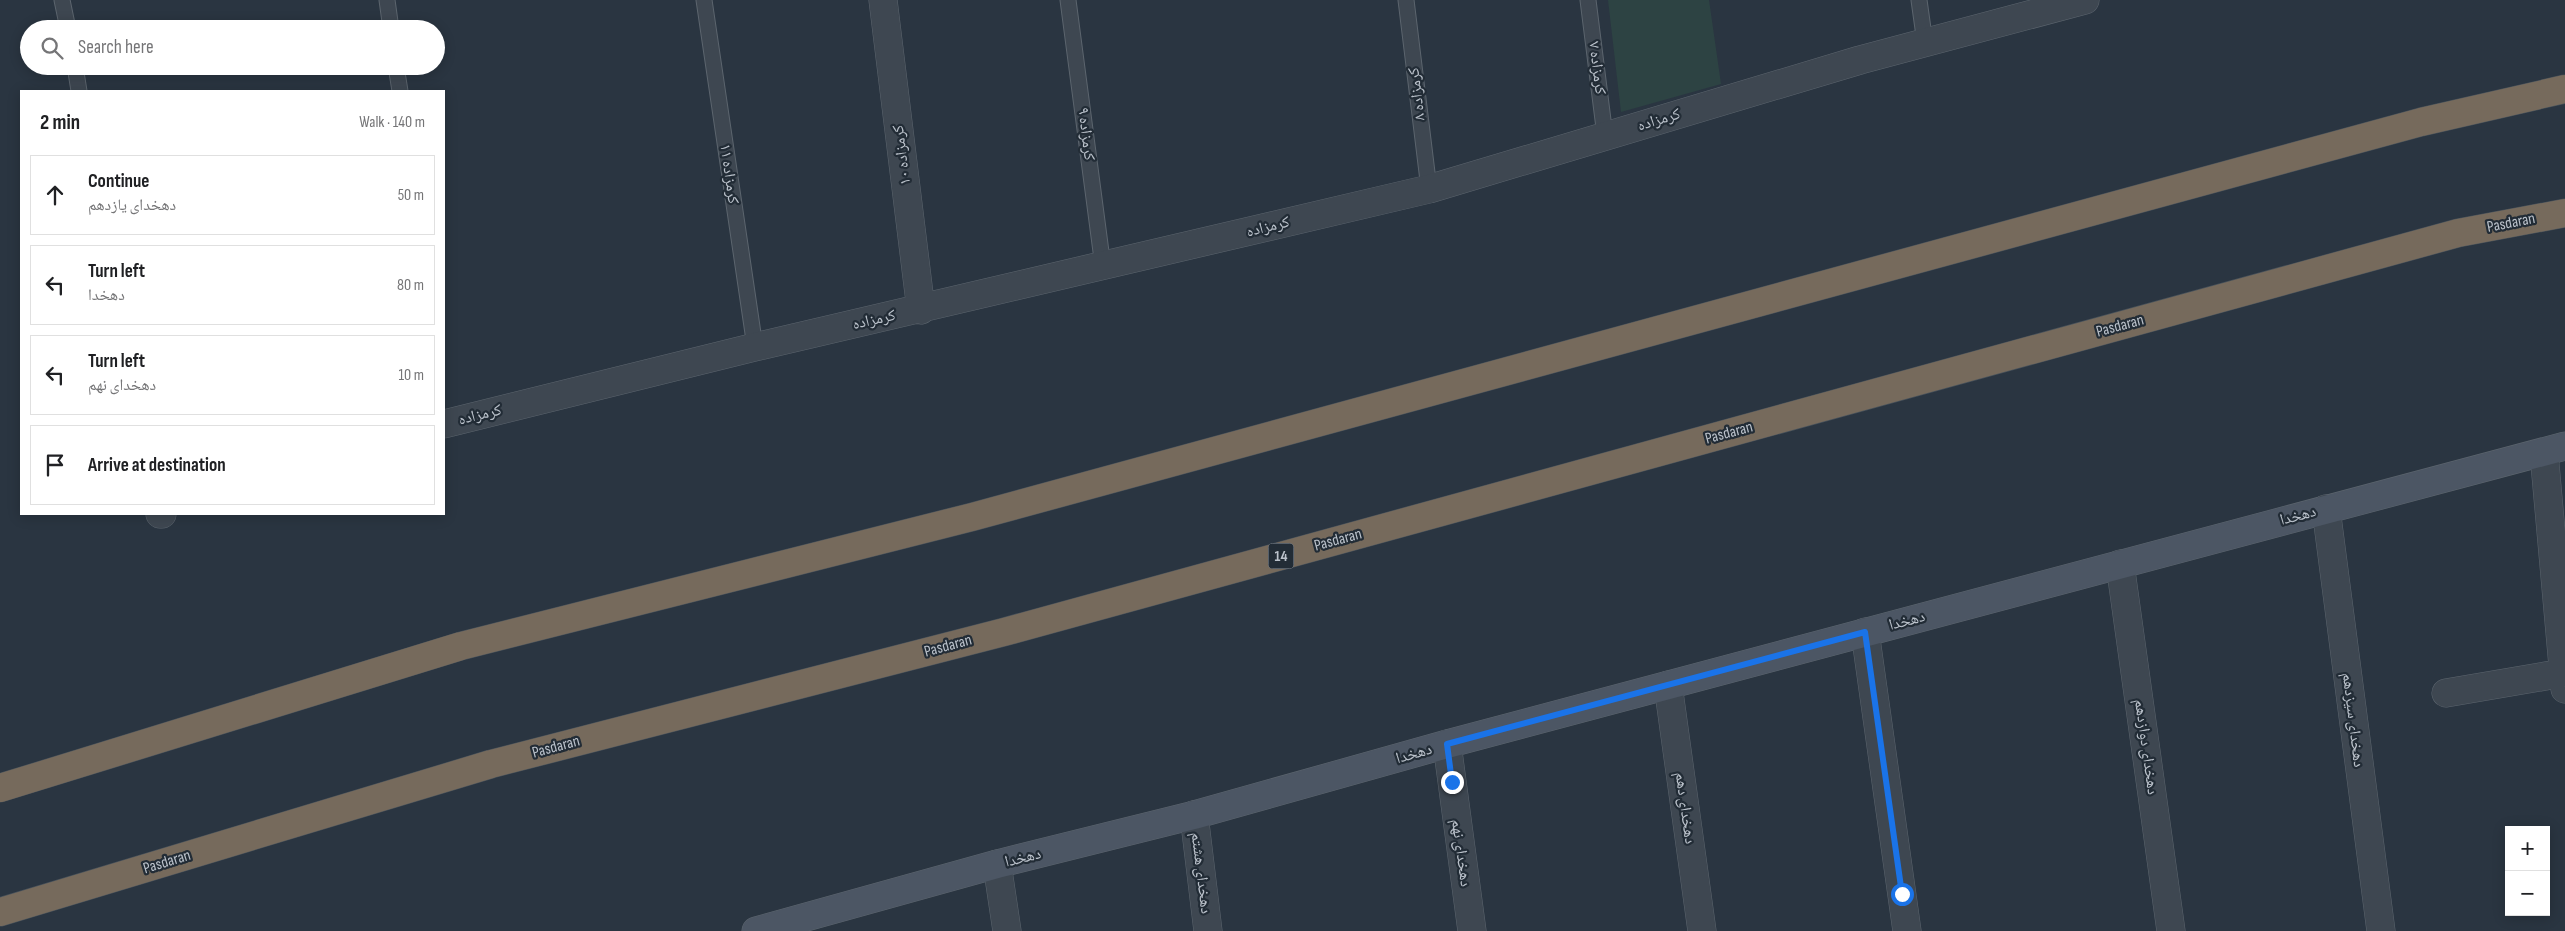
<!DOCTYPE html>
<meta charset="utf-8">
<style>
body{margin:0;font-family:"Sofia Sans Condensed","Noto Naskh Arabic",sans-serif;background:#f6f6f6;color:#202124}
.controls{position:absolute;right:15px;bottom:15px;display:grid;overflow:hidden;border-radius:0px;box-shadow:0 2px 12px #0003}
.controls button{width:45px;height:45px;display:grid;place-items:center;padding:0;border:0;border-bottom:1px solid #e0e0e0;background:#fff;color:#202124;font:25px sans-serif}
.stop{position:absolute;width:15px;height:15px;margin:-11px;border:4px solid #1a73e8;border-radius:50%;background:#fff}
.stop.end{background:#1a73e8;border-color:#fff;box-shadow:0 1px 5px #0008}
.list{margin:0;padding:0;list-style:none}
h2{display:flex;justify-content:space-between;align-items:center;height:65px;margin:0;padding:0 20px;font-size:21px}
h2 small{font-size:16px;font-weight:400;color:#757577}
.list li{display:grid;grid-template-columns:32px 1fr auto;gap:15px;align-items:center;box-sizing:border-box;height:80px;margin:0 10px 10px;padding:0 10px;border:1px solid #e0e0e0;border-radius:0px}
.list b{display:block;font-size:19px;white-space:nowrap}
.list p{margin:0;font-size:16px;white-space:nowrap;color:#757577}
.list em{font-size:16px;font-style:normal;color:#757577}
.icon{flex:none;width:28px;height:28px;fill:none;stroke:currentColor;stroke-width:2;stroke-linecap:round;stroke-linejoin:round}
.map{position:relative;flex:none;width:2565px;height:931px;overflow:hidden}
.search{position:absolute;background:#fff;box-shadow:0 2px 12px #0003;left:20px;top:20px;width:425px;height:55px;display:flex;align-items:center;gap:12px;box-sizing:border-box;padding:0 18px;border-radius:28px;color:#757577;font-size:19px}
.panel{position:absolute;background:#fff;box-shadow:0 2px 12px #0003;left:20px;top:90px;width:425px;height:425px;border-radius:0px}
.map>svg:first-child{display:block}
.green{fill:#2d4343}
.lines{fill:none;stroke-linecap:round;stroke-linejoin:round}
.lane-casing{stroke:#5c656e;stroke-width:17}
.street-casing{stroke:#5c656e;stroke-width:29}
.secondary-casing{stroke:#5c656e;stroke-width:29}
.highway-casing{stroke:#48525b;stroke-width:29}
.lane{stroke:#3e4751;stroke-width:15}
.street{stroke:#3e4751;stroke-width:28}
.secondary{stroke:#4c5664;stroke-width:28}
.highway{stroke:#766a5c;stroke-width:28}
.route{stroke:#1a73e8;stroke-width:6}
.labels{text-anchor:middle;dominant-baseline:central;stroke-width:4.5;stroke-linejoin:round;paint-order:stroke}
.shield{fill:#222c36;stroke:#8d959e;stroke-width:1}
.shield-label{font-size:15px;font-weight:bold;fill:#bbc2cb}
.street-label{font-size:16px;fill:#bbc2cb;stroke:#222c36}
</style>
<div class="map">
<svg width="2565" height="931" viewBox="0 0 2565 931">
<rect width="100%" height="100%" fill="#2a3541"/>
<path class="green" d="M1608,0H1709L1721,84L1621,112Z"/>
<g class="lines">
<g class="lane-casing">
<path id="lane" d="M62,0L68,29
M387,0L391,29
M704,0L755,347
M1068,0L1103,267
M1406,0L1429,189
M1588,0L1605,136
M1919,0L1925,43
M75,66L79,91
M396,66L400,91"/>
</g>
<g class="street-casing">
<path id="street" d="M883,0L921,310
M444,424L755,347L1429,189L1860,60L2085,0
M2544,453L2565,689
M2326,509L2381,931
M160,514H162
M2120,564L2171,931
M1865,632L1907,931
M1668,685L1702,931
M2446,693L2563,673
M1447,744L1472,931
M1194,815L1208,931
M997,864L1007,931"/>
</g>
<g class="secondary-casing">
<path id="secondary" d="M756,931L997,864L1194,815L1447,744L2565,446"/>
</g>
<g class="highway-casing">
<path id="highway" d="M0,788L461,646L972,517L2421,122L2565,89
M0,912L491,764L1004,632L2458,233L2565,213"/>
</g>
<use href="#lane" class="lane"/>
<use href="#street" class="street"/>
<use href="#secondary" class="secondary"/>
<use href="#highway" class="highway"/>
</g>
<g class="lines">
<path class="route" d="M1452,782L1447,744L1865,632L1902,894"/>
</g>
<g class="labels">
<rect class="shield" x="1268.5" y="543.5" width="25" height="25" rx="4"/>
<g class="shield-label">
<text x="1281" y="556">14</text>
</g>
<g class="street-label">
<text transform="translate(1597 68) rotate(83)">کرمزاده ٧</text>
<text transform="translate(1417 94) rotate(-97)">کرمزاده ٨</text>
<text transform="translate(1659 120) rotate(-17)">کرمزاده</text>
<text transform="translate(1086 134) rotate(83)">کرمزاده ٩</text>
<text transform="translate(902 155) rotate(-97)">کرمزاده ١٠</text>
<text transform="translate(729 174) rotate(82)">کرمزاده ١١</text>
<text transform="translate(2511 223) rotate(-11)">Pasdaran</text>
<text transform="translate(1268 227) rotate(-14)">کرمزاده</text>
<text transform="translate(874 320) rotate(-13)">کرمزاده</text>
<text transform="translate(2120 326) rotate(-15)">Pasdaran</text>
<text transform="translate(480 415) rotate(-14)">کرمزاده</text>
<text transform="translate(1729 433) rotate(-15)">Pasdaran</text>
<text transform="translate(2298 516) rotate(-15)">دهخدا</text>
<text transform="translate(1338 540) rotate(-15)">Pasdaran</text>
<text transform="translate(1907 621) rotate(-15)">دهخدا</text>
<text transform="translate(948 646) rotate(-15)">Pasdaran</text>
<text transform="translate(2353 720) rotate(83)">دهخدای سیزدهم</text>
<text transform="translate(556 747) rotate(-15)">Pasdaran</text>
<text transform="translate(2146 747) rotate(82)">دهخدای دوازدهم</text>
<text transform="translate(1414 754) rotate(-16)">دهخدا</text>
<text transform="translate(1685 808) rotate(82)">دهخدای دهم</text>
<text transform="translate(1461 853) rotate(82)">دهخدای نهم</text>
<text transform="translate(1023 858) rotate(-14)">دهخدا</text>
<text transform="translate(167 862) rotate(-17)">Pasdaran</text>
<text transform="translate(1201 873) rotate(83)">دهخدای هشتم</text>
</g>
</g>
</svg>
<div class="controls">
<button>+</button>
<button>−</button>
</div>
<div class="stop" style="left:1902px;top:894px"></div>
<div class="stop end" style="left:1452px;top:782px"></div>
<div class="search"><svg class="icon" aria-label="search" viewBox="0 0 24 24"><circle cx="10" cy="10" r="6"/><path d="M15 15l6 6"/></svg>Search here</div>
<section class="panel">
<h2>2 min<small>Walk · 140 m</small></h2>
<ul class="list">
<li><svg class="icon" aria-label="ahead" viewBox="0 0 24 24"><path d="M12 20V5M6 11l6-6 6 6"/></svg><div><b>Continue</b><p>دهخدای یازدهم</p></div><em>50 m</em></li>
<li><svg class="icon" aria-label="left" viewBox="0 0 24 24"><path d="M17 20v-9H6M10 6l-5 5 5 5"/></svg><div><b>Turn left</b><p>دهخدا</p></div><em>80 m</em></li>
<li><svg class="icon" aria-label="left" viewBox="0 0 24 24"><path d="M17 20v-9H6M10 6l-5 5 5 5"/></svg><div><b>Turn left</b><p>دهخدای نهم</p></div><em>10 m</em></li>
<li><svg class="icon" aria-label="arrive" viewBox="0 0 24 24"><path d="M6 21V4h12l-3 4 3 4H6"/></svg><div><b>Arrive at destination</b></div></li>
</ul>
</section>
</div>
